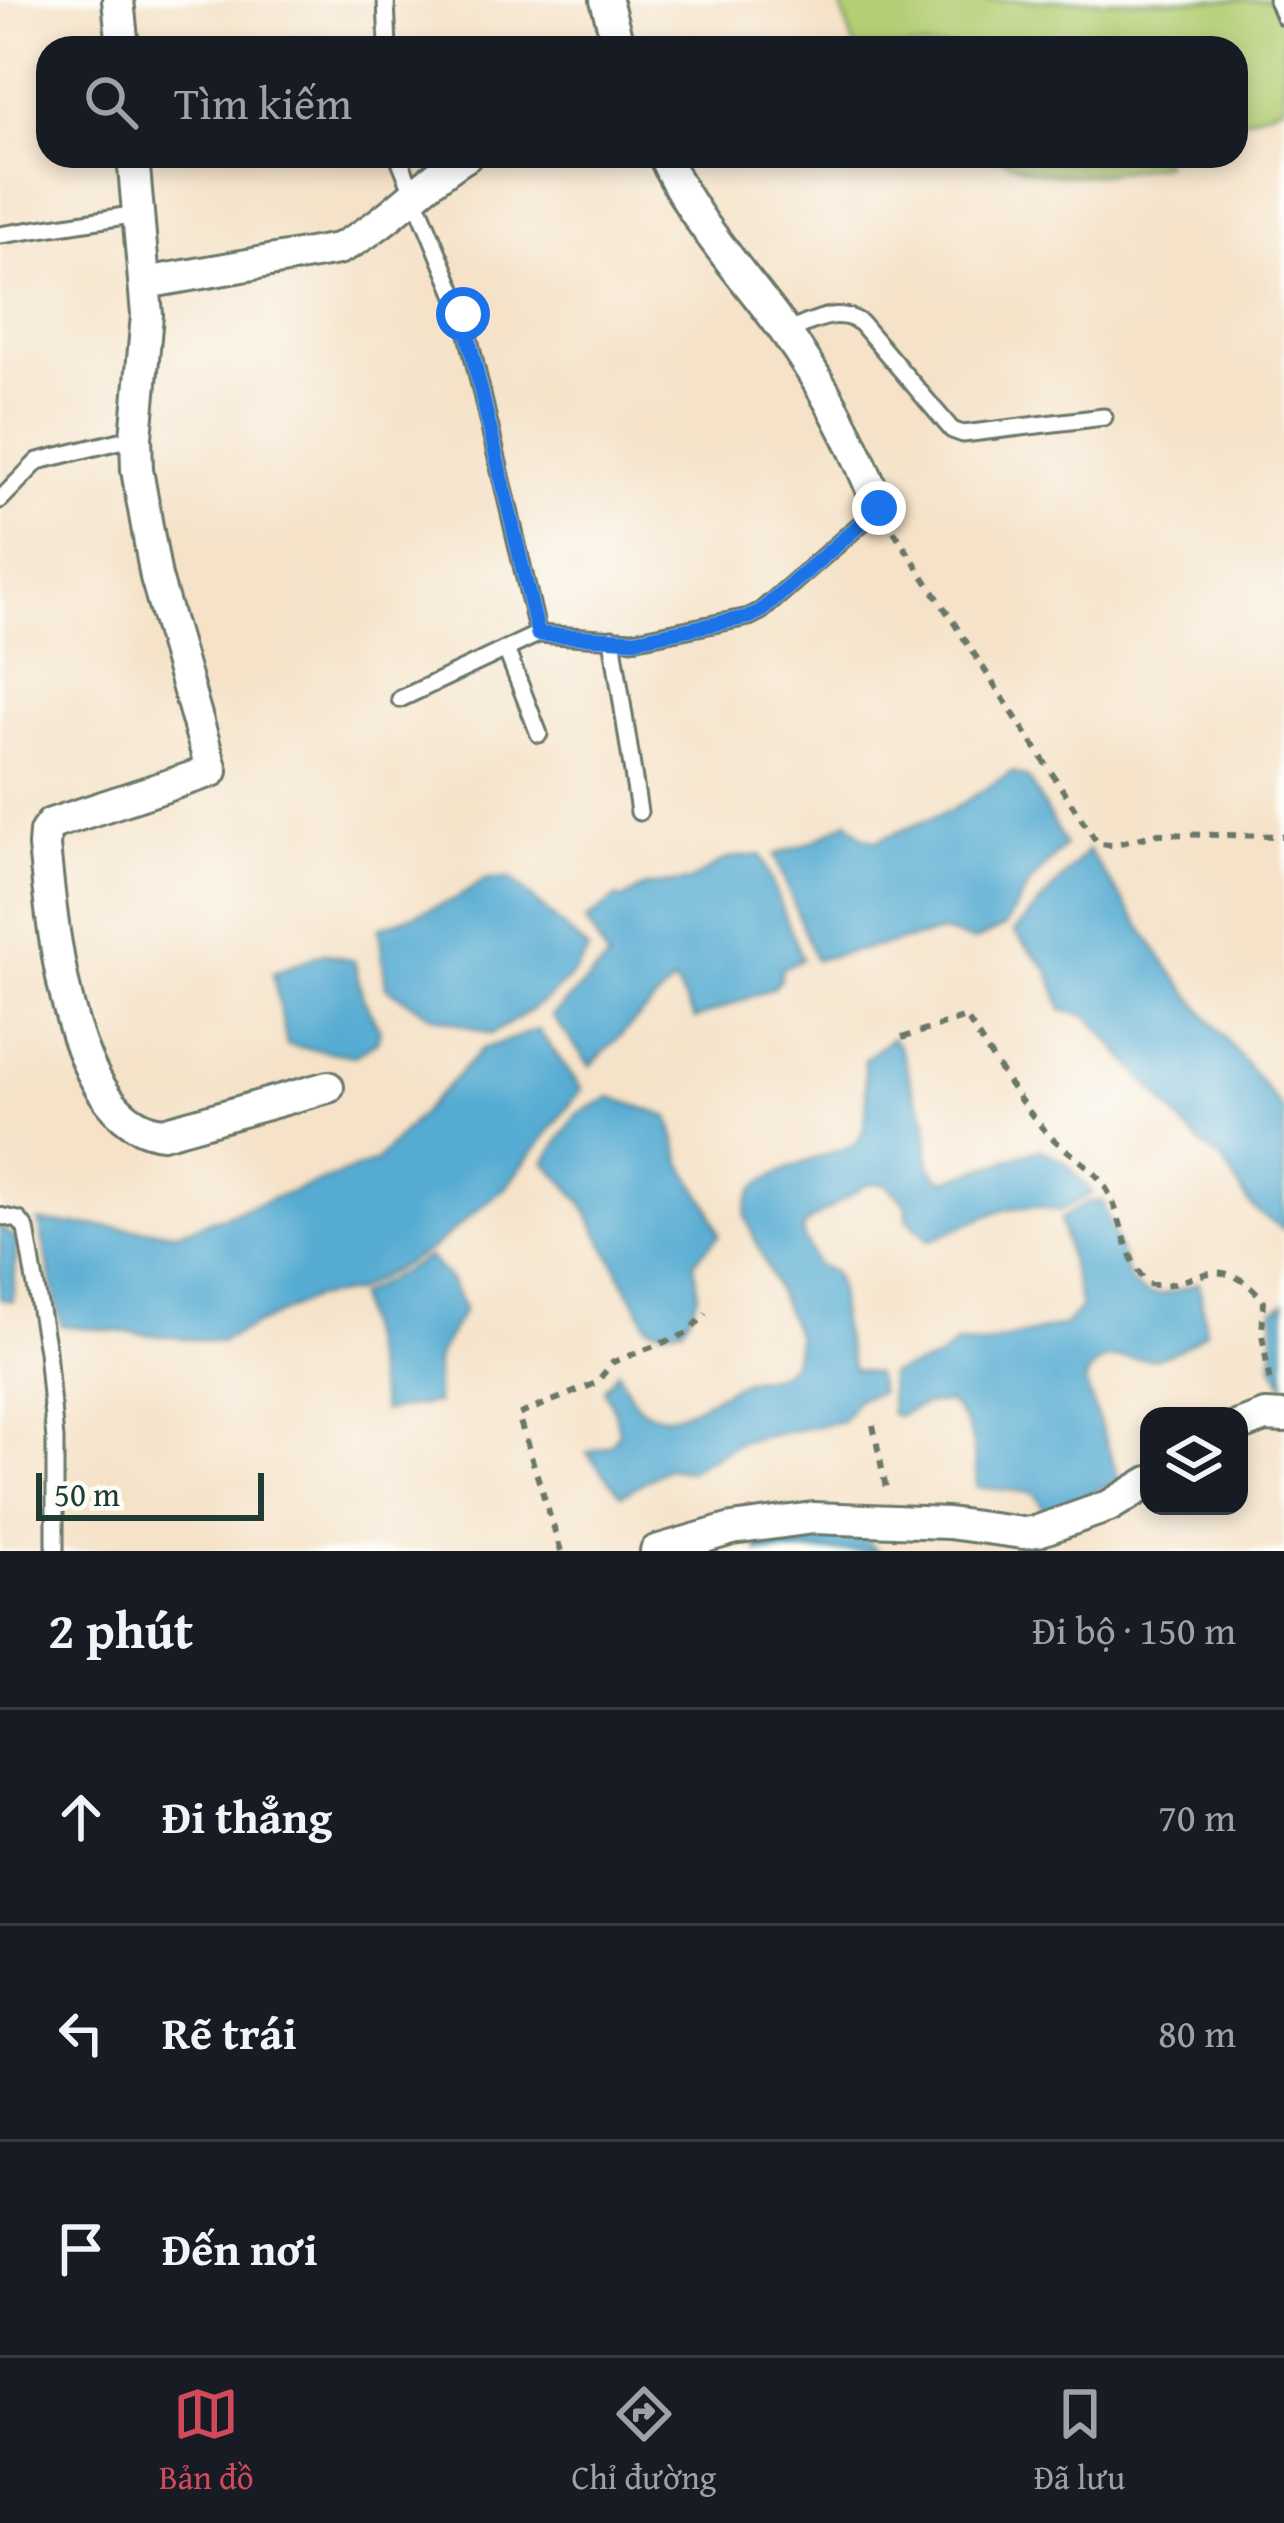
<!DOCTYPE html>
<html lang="vi">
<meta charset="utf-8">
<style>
body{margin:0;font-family:"Gentium Book Plus",serif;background:#20242c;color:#f1f3f6}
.controls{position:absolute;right:36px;bottom:36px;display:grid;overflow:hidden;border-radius:24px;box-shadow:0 6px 18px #0003}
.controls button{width:108px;height:108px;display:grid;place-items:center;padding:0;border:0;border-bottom:3px solid #363941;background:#171b24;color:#f1f3f6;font:60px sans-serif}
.scale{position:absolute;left:36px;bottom:30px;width:228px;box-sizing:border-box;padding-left:12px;border:6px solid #1f3d34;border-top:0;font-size:33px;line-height:42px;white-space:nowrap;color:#1f3d34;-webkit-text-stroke:9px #fdfcf7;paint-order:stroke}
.stop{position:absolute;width:36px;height:36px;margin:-27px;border:9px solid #1a73e8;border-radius:50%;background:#fff}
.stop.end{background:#1a73e8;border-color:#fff;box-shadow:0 3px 12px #0008}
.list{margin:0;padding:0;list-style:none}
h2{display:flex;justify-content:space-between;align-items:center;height:156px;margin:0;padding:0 48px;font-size:51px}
h2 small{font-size:39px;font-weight:400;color:#9ea1a6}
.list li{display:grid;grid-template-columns:78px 1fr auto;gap:36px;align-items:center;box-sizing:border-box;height:216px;padding:0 48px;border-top:3px solid #363941}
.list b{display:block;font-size:45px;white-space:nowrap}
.list em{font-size:39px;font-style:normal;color:#9ea1a6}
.icon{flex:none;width:66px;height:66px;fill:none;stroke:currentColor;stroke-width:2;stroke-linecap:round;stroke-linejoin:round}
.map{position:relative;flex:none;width:1284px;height:1551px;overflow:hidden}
.search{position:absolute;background:#171b24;box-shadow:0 6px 18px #0003;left:36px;right:36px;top:36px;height:132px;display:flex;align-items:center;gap:30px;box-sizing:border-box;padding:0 42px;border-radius:36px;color:#9ea1a6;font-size:45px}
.sheet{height:804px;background:#171b24}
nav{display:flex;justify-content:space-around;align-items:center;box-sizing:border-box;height:168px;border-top:3px solid #363941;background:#171b24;font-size:33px;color:#9ea1a6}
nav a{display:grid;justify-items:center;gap:6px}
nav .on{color:#d1495b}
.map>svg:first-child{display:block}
.green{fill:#b3ce74;stroke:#698654;stroke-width:3}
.water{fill:#55abd2;stroke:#3a7483;stroke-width:3}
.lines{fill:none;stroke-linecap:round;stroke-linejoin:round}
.service-casing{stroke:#6a7768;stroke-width:21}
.minor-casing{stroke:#6a7768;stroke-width:36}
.path{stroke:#6a7768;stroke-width:6;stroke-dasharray:9 9;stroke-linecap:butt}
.service{stroke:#fff;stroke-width:15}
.minor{stroke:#fff;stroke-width:30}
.route{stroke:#1a73e8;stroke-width:15}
</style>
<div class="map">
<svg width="1284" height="1551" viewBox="0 0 1284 1551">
<rect width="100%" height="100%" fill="#fdfcf7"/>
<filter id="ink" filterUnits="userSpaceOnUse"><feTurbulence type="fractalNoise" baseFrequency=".00833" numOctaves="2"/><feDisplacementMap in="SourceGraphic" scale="24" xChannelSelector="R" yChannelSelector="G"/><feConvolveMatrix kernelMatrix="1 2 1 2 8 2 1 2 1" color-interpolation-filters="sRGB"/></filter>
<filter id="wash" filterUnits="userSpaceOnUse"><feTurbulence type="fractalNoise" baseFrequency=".004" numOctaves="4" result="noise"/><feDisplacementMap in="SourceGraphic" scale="48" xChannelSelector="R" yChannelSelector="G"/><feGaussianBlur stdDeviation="2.7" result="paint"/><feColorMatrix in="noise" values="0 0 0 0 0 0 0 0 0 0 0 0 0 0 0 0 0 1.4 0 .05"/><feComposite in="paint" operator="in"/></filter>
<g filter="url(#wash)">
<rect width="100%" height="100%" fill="#f5e2c8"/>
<path class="green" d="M839,0H1284V105L1236,122V48H855Z
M997,156H1161L1164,164C1108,173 1048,187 997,156Z"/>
<path class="water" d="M1012,772L1028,778L1065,845L1031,882L1005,926L974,941L942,932L815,960L775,855L812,842L848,821L862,836L876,841L950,811Z
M1088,850L1174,975L1284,1111V1229C1274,1222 1259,1215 1252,1206C1234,1185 1230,1160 1202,1146L1088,1016L1062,1010L1049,971L1014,932Z
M761,855L802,959L781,969V978L773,988L695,1019L674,982L590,1066L552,1016L608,960L586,921L617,897L622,900L646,886L690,881L728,858Z
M485,879H511L588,950C573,987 524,1015 491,1034L430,1015L386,987L379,928L456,899Z
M324,953L354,961L363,998L380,1031L377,1041L355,1056L287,1045L273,973Z
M538,1030L582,1089L507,1186L430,1250L353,1292L313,1298L219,1342L61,1325L39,1222L179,1232L375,1162L482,1049Z
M892,1038C907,1054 906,1072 914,1092C917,1101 924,1110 926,1119C932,1143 919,1167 945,1181L1040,1149L1065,1162L1092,1193L1059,1211C1012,1195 973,1224 929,1241L907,1218V1205L886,1184L869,1183L804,1225L802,1233L816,1264L834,1273L839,1289L840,1321L853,1369L875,1374L880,1392L857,1399L843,1421L742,1441L688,1471L667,1468L622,1495L587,1453L611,1445L619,1432L615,1412L604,1389L618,1371C626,1386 634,1409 652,1414C685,1425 720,1388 749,1380C761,1376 773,1379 785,1370C795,1362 796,1349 797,1336L745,1216C747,1205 748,1195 755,1188C776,1169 829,1155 856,1144C874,1118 863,1088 865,1059Z
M611,1097L669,1117L683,1165L710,1209L719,1235L694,1262L698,1295L683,1327L662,1330L648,1326L581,1201L545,1162L577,1114Z
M1102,1201L1129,1279C1149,1307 1172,1291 1199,1283L1206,1331C1190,1344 1177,1353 1156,1358C1128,1363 1098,1345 1085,1382L1119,1479L1075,1502L1044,1510L1034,1493L977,1487C975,1453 975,1425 948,1402L925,1404L897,1416L891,1414L889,1374L936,1360L956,1344L981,1345L1065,1325L1081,1307L1060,1220L1086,1203Z
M0,1227L17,1241L13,1301L0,1299Z
M429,1257L450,1280L464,1309L436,1359V1403L383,1411L357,1296Z
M1284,1303V1386L1273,1365L1274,1310Z
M800,1532L861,1537L878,1551H758L755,1537Z"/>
</g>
<g filter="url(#ink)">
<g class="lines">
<g class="service-casing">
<path id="service" d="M386,0L388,48
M1277,0L1284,17
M398,156L463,313L538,634L633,640L749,617L761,611L879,508
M0,235L138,214
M786,332C812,322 836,306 861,323L952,430L963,434L1104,417
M0,500L38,461L136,437
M612,638L639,812
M506,649L539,734
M400,699L538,634
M0,1216L19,1220L26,1229L47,1351L55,1440V1551"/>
</g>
<g class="minor-casing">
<path id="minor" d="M118,0L123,48
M606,0L619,48
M133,156L147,315L136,437L137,470L156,577L212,771L51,824L45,832L44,846C52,920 67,1123 163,1133L328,1087
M664,156C693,222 742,272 784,330C824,385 855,445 879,508
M145,283L338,249C387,226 419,184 466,156
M1239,1426L1265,1416L1284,1417
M656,1551L732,1529L813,1518L948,1523L1023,1533L1038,1531L1109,1506L1149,1482"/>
</g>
<path class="path" d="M894,531L1098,844L1112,845L1158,834L1284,836
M902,1038L966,1017C991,1056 1015,1097 1046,1132C1063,1150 1087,1162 1102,1182C1124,1213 1122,1257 1148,1284C1192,1293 1216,1243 1264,1301L1262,1334L1271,1389
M873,1425L887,1493
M561,1551L518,1415L596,1383L613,1362L688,1333L706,1313"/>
<use href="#service" class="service"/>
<use href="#minor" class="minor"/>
</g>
</g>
<g class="lines" filter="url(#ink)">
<path class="route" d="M463,314L538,634L634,640L749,617L761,611L879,508"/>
</g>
</svg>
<div class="controls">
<button><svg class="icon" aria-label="layers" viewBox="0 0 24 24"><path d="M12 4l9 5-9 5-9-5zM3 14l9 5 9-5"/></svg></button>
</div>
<div class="scale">50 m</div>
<div class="stop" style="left:463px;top:314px"></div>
<div class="stop end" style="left:879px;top:508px"></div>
<div class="search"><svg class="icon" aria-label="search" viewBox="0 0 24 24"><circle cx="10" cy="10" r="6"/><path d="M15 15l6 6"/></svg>Tìm kiếm</div>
</div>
<section class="sheet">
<h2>2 phút<small>Đi bộ · 150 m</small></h2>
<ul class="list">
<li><svg class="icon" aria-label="ahead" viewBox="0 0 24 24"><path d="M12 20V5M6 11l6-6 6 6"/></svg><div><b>Đi thẳng</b></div><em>70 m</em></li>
<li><svg class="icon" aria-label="left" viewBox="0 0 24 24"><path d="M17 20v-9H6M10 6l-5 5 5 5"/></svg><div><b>Rẽ trái</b></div><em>80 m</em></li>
<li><svg class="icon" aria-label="arrive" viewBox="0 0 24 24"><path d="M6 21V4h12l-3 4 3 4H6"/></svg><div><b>Đến nơi</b></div></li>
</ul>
</section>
<nav>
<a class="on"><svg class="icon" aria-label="map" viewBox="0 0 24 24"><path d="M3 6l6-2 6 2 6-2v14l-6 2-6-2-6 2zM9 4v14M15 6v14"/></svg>Bản đồ</a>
<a><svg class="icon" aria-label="directions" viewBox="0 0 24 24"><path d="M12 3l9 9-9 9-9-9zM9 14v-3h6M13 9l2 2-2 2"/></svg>Chỉ đường</a>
<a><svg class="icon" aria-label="saved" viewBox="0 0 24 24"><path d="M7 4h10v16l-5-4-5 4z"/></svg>Đã lưu</a>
</nav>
